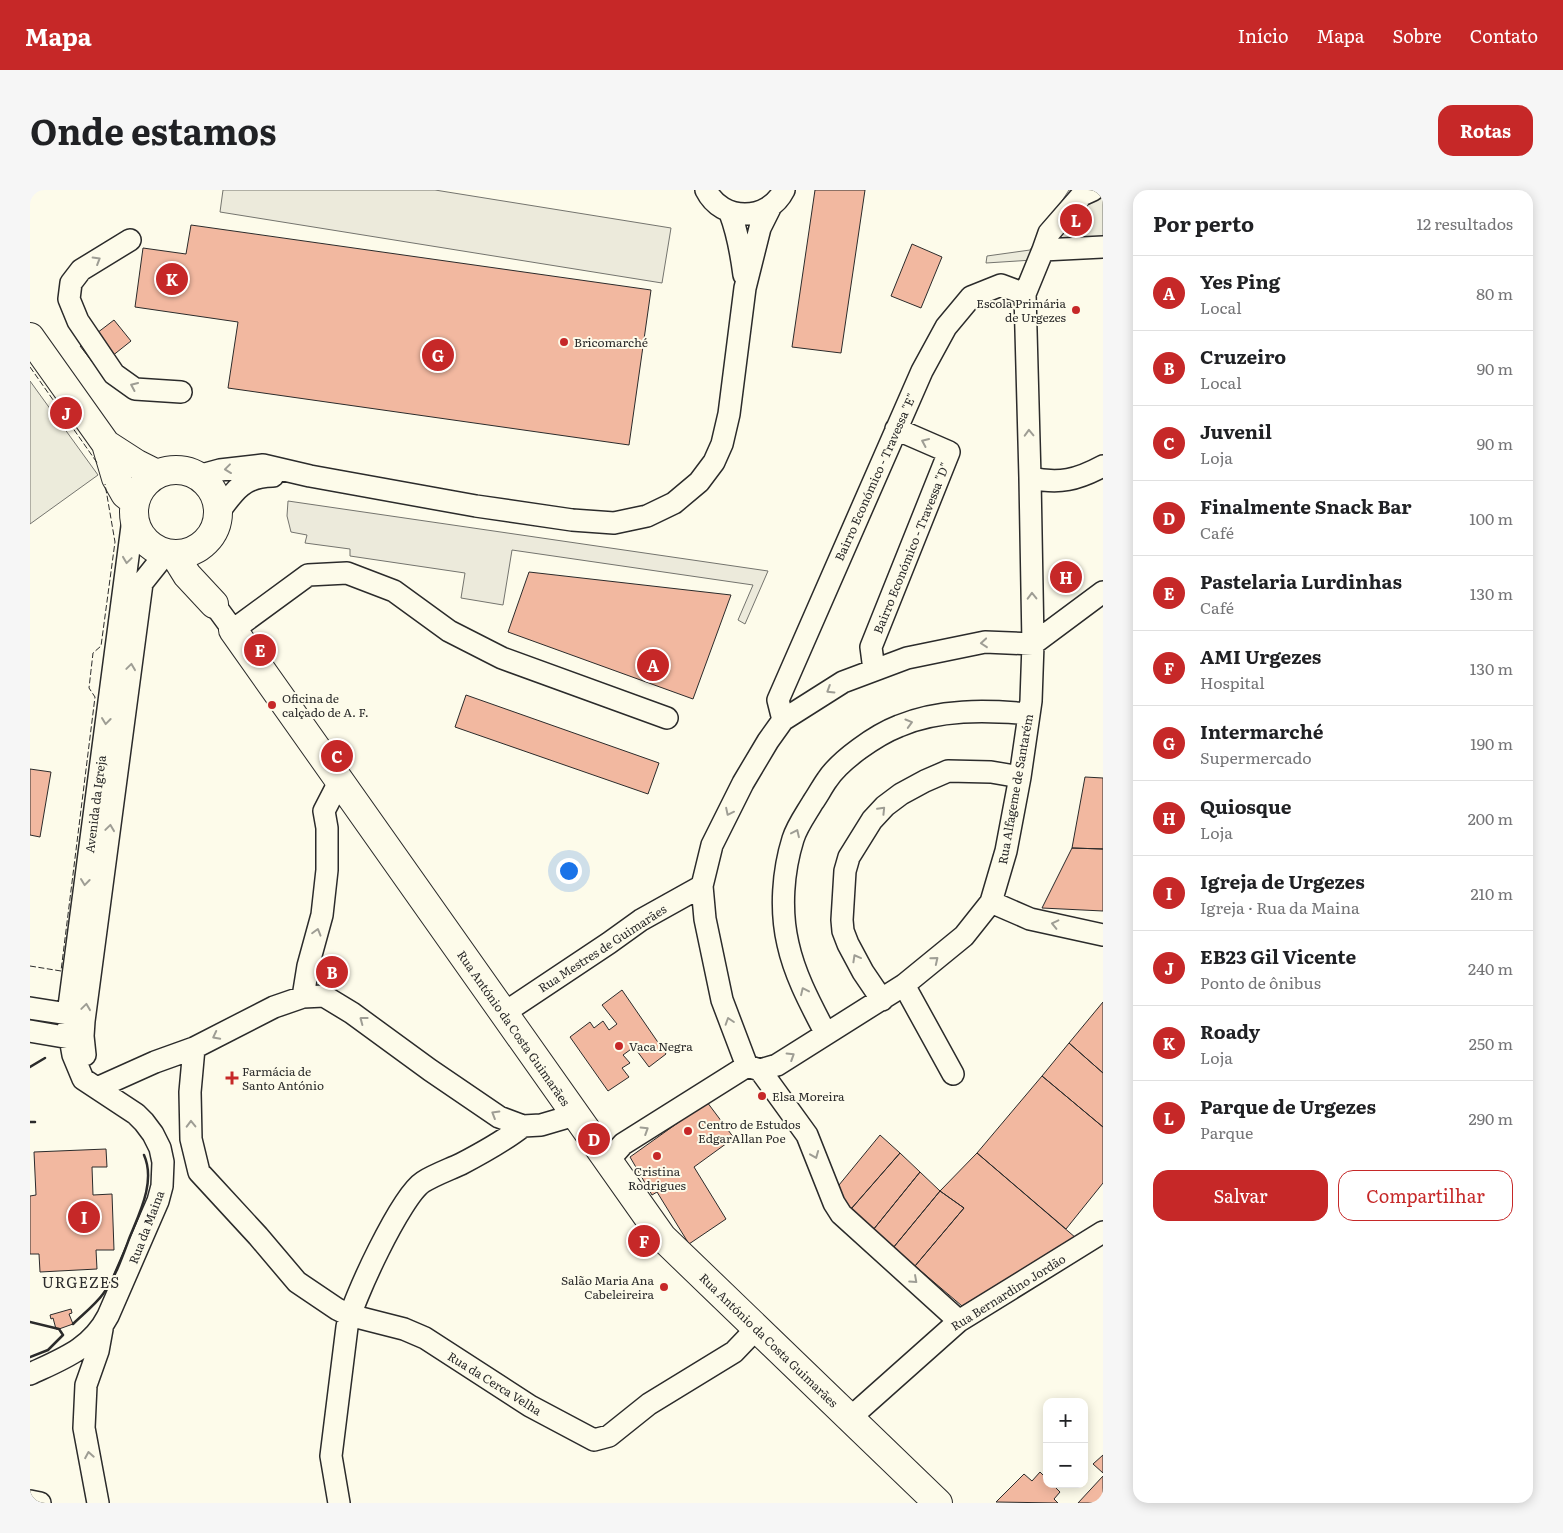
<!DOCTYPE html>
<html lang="pt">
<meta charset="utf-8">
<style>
body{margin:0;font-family:Literata,serif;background:#f6f6f6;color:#202124}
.controls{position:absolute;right:15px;bottom:15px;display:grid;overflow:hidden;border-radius:10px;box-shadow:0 2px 12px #0003}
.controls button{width:45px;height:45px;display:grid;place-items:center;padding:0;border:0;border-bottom:1px solid #e0e0e0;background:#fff;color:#202124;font:25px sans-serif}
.you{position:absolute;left:538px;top:680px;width:18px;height:18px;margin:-12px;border:4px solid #fff;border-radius:50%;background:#1a73e8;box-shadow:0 0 0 8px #1a73e833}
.badge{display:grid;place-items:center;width:32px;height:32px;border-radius:50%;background:#c62828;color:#fff;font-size:16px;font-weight:700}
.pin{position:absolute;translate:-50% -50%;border:2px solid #fff;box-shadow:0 1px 5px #0006}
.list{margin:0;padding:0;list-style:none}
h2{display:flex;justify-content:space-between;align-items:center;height:65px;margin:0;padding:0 20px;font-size:21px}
h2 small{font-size:16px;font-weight:400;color:#757577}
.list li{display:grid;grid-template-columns:32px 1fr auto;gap:15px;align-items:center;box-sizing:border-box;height:75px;padding:0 20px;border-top:1px solid #e0e0e0}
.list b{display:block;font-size:19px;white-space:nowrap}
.list p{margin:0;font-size:16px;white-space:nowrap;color:#757577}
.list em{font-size:16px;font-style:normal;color:#757577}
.actions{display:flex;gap:10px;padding:15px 20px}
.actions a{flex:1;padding:11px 0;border:1px solid #c62828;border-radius:15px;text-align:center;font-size:18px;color:#c62828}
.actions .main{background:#c62828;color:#fff}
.map{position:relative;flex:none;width:1073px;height:1313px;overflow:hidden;border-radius:15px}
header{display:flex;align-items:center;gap:30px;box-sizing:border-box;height:70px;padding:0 25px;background:#c62828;color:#fff}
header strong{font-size:24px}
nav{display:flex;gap:28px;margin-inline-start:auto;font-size:18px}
.intro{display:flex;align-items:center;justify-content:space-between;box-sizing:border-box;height:120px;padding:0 30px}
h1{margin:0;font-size:35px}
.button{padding:12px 22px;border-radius:15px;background:#c62828;color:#fff;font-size:18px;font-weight:700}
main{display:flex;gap:30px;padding:0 30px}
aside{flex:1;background:#fff;border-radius:15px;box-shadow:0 2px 12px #0003}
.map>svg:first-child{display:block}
.green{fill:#ecebdb;stroke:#74746e}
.parking{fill:#eceadb;stroke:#74746e}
.building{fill:#f2b8a0;stroke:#2b2b2b}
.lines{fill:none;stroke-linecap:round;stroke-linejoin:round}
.minor-casing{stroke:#2b2b2b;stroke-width:24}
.major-casing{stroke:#2b2b2b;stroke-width:30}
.minor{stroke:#fdfbea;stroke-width:21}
.major{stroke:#fdfbea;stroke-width:28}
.fence{stroke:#2b2b2b;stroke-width:1;stroke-dasharray:6 2.5;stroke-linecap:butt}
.wall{stroke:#2b2b2b;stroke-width:2.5}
.oneway{stroke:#9e9d94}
.poi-dot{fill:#c62828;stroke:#fdfbea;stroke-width:2}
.labels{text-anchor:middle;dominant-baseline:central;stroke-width:4;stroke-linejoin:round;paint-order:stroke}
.poi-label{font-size:12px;fill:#2b2b2b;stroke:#fdfbea;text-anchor:start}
.street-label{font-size:12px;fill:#2b2b2b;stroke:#fdfbea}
.quarter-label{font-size:15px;letter-spacing:1px;fill:#2b2b2b;stroke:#fdfbea}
</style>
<header>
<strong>Mapa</strong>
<nav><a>Início</a><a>Mapa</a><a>Sobre</a><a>Contato</a></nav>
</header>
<div class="intro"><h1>Onde estamos</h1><a class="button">Rotas</a></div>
<main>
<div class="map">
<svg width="1073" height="1313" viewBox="0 0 1073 1313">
<rect width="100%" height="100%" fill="#fdfbea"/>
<path class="green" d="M1039,0H1073V68L1003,70L956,73L957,66L1000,60Z
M0,191L68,285L0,334Z"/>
<path class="parking" d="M193,0H405L641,38L632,93L190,22Z
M258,311L738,381L715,434L708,430L723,395L482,360L473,415L431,408L435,383L320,366V359L275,353L277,345L261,342L257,326Z"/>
<path class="building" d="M785,0H835L811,163L762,157Z
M161,35L621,100L599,255L198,198L208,132L105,117L113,58L156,64Z
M882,54L912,67L891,118L861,106Z
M84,130L101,151L67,178L50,156Z
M499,382L701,405L663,509L478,442Z
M436,505L629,573L618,604L425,537Z
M0,579L21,582L10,647L0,645Z
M1055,587L1073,588V659L1042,658Z
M1042,658L1073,659V721L1012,718Z
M592,800L636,864L619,877L604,857L593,865L600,873L592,878L599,887L578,901L540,847L560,832L564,838L573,831L579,840L587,834L572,815Z
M1073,812V883L1039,853Z
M1039,853L1073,883V937L1012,886Z
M1012,886L1073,937V993L1036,1039L947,963Z
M677,912L704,948L664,977L696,1029L659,1054L627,1002L622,1005L600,967Z
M850,945L870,963L821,1019L814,1013L809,995Z
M76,959L77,977H62L63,1005L82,1004L84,1060H66L67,1079L10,1082L9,1064H0V1006L6,1005L4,962Z
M870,963L890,982L843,1040L821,1019Z
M947,963L1046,1048L932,1116L885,1076L934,1018L910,1001Z
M890,982L910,1001L863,1058L843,1040Z
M910,1001L934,1018L885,1076L863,1058Z
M41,1119L42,1123L39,1124L43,1134L29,1139H26L23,1128L21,1129L20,1125Z
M1073,1265V1283L1063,1274Z
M1010,1282L1017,1289V1294H1022L1030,1302L1024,1309L1028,1313L966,1312L994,1284L1002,1291Z
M1073,1286V1313H1048Z"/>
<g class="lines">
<g class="minor-casing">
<path id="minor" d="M676,0C692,32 738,32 754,0
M700,23C708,44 711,62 714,85
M100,50L51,80L41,93L39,109L48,131L84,184L105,199L151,202
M1013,60L1019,43L1052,5L1063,0
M168,286L190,280L233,275L280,286L446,316L542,330L584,333L617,326L644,313L669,292L684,272L692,254L699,224L715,98L730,38L741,16
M1000,288C1030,294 1047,290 1073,276
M189,322C204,301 214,286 243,286
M184,414L203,440L278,385L317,383L364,401L419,441L472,468L637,528
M844,480L841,457L919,262L866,239
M753,530L748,510L892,181L916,137L941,107L971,95L995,104
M961,712L1000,729L1073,745
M874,795L923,884
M273,807L278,776L292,725L297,680V638L294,621L310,590
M852,810L833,782L818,754L813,741L812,730L815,681L819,667L842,630L855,616L871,604L895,591L918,581L961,582L990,587
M0,818L38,824
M474,823L579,753L611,730L672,696
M0,841L40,848
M796,844C781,815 765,786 758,754C750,720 753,681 763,649C767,636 776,624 783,612C788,605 792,597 797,590C810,570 846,545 869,536C909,519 956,520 999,524
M164,858L160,902L161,949L169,982L228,1046L267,1092L307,1119L319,1125L374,1139L395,1148L500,1216L564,1250L579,1246L619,1214L704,1162L727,1138
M55,865L53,846L54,831L112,393L136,363
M717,876L692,810L675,729L672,696L682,655L713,593L738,551L753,530L813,492L877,468L955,452L1003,454L1073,402
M730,880L777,945L804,1013L811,1024L929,1131
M67,898L125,872L164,858L244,817L273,807L294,806L322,823L400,880L469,927L493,936L511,935L545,925
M578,971L593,954L717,876L730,880L747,875L874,795L934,746L961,712L976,661L990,587L1001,511L1003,454L1000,288L995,104L1013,60L1073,57
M0,1184C32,1169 61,1159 78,1126L128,1011L132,996L133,972L130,958L123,944L114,932L106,924L53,889L43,865L40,848L38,824L104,321
M820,1228L929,1131L1073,1042
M0,1311L10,1313
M68,1313L54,1238L56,1195L68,1161L72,1139
M309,1313L301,1266L317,1137C322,1111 371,1006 393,992C404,985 418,980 431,974C452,963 474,951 493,936"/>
</g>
<g class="major-casing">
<path id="major" d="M0,147L76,254L86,288L95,304L105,312
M76,254L107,274L127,284
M104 322a42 42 0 1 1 84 0a42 42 0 1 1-84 0Z
M144,364L157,385L184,414
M203,440L632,1047L908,1313"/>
</g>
<use href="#minor" class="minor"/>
<use href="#major" class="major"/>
<path class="fence" d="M0,177L68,274
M0,776L31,781L65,507L59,498L63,463L71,456L85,352L75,294"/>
<path class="wall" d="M0,877L15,868
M0,932H5
M0,1132L29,1139L33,1145L18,1160L0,1167
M43,1134C52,1125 65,1115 73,1104C85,1088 92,1068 99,1049C109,1024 126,992 114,965"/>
</g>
<defs><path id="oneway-chevron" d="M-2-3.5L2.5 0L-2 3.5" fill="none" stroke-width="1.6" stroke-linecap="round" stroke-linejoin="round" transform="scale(1.25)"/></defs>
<g class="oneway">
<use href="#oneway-chevron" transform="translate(67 70) rotate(-31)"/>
<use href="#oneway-chevron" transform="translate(104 196) rotate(-156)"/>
<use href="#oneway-chevron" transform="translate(999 243) rotate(-92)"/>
<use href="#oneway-chevron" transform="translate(895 252) rotate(-156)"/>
<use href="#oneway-chevron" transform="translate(198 279) rotate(173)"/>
<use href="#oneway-chevron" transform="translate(97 370) rotate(98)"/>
<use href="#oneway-chevron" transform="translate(1002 406) rotate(-91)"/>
<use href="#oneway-chevron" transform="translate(954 453) rotate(175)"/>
<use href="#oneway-chevron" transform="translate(101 477) rotate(-82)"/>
<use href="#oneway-chevron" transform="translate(800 500) rotate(148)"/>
<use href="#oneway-chevron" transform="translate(76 531) rotate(97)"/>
<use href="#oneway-chevron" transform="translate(879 533) rotate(-16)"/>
<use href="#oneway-chevron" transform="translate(852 620) rotate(-46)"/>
<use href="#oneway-chevron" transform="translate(699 622) rotate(116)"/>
<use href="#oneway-chevron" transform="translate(80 638) rotate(-82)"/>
<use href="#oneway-chevron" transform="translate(766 643) rotate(-65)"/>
<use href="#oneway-chevron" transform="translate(55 692) rotate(97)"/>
<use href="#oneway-chevron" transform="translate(1025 734) rotate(-167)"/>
<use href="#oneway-chevron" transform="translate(287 742) rotate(-74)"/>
<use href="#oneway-chevron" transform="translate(826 768) rotate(-119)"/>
<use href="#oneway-chevron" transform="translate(905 770) rotate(-39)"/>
<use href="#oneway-chevron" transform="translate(774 801) rotate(-115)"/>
<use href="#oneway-chevron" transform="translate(56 817) rotate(-82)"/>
<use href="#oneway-chevron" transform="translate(333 830) rotate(-143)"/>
<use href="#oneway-chevron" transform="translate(699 831) rotate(-108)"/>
<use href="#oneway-chevron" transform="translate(186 846) rotate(153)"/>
<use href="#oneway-chevron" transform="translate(761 866) rotate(-32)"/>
<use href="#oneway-chevron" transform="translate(465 924) rotate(-149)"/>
<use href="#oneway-chevron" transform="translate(161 934) rotate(-91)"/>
<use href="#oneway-chevron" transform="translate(615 940) rotate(-32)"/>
<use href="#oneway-chevron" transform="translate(785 965) rotate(68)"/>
<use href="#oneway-chevron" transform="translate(884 1090) rotate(42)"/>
<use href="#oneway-chevron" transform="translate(59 1265) rotate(-100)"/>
</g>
<g class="poi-dot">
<circle cx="1046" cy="120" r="5"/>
<circle cx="534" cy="152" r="5"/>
<circle cx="242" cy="515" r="5"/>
<circle cx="589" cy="856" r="5"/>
<path d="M199.5 880.5h5v5h5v5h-5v5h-5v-5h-5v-5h5z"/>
<circle cx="732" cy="906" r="5"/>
<circle cx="658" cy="941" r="5"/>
<circle cx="627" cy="966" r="5"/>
<circle cx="634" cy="1097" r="5"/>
</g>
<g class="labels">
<g class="poi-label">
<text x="1036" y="113" text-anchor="end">Escola Primária<tspan x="1036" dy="14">de Urgezes</tspan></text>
<text x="544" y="152">Bricomarché</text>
<text x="252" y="508">Oficina de<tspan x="252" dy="14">calçado de A. F.</tspan></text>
<text x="599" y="856">Vaca Negra</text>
<text x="212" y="881">Farmácia de<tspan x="212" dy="14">Santo António</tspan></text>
<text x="742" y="906">Elsa Moreira</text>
<text x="668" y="934">Centro de Estudos<tspan x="668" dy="14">EdgarAllan Poe</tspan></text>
<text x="627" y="981" text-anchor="middle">Cristina<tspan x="627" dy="14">Rodrigues</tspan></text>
<text x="624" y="1090" text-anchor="end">Salão Maria Ana<tspan x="624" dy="14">Cabeleireira</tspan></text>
</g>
<g class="street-label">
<text transform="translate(845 287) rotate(-66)">Bairro Económico - Travessa "E"</text>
<text transform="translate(881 358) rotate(-68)">Bairro Económico - Travessa "D"</text>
<text transform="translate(985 599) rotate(-80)">Rua Alfageme de Santarém</text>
<text transform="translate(65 614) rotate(-83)">Avenida da Igreja</text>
<text transform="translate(572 758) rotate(-33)">Rua Mestres de Guimarães</text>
<text transform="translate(484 838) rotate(55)">Rua António da Costa Guimarães</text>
<text transform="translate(116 1037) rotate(-69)">Rua da Maina</text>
<text transform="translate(978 1102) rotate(-32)">Rua Bernardino Jordão</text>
<text transform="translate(739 1150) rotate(44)">Rua António da Costa Guimarães</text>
<text transform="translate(465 1193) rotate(32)">Rua da Cerca Velha</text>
</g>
<g class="quarter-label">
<text x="51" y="1091">URGEZES</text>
</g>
</g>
</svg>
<div class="controls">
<button>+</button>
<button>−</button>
</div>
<div class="you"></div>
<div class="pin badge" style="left:623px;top:475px">A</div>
<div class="pin badge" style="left:302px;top:782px">B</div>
<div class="pin badge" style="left:307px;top:566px">C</div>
<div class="pin badge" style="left:564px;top:949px">D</div>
<div class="pin badge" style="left:230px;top:460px">E</div>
<div class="pin badge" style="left:614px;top:1051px">F</div>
<div class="pin badge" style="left:408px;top:165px">G</div>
<div class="pin badge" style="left:1036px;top:387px">H</div>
<div class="pin badge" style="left:54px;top:1027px">I</div>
<div class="pin badge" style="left:36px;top:223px">J</div>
<div class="pin badge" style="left:142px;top:89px">K</div>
<div class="pin badge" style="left:1046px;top:30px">L</div>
</div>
<aside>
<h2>Por perto<small>12 resultados</small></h2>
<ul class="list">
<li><span class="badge">A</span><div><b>Yes Ping</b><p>Local</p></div><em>80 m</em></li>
<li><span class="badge">B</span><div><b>Cruzeiro</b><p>Local</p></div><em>90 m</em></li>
<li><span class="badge">C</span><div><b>Juvenil</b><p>Loja</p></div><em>90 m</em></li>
<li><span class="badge">D</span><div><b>Finalmente Snack Bar</b><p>Café</p></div><em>100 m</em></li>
<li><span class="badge">E</span><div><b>Pastelaria Lurdinhas</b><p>Café</p></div><em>130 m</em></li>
<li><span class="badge">F</span><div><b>AMI Urgezes</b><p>Hospital</p></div><em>130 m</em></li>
<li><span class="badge">G</span><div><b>Intermarché</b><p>Supermercado</p></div><em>190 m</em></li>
<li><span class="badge">H</span><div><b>Quiosque</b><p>Loja</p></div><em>200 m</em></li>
<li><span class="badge">I</span><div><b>Igreja de Urgezes</b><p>Igreja · Rua da Maina</p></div><em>210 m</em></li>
<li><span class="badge">J</span><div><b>EB23 Gil Vicente</b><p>Ponto de ônibus</p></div><em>240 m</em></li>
<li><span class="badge">K</span><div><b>Roady</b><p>Loja</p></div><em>250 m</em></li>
<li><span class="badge">L</span><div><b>Parque de Urgezes</b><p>Parque</p></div><em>290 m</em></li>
</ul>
<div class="actions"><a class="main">Salvar</a><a>Compartilhar</a></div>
</aside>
</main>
